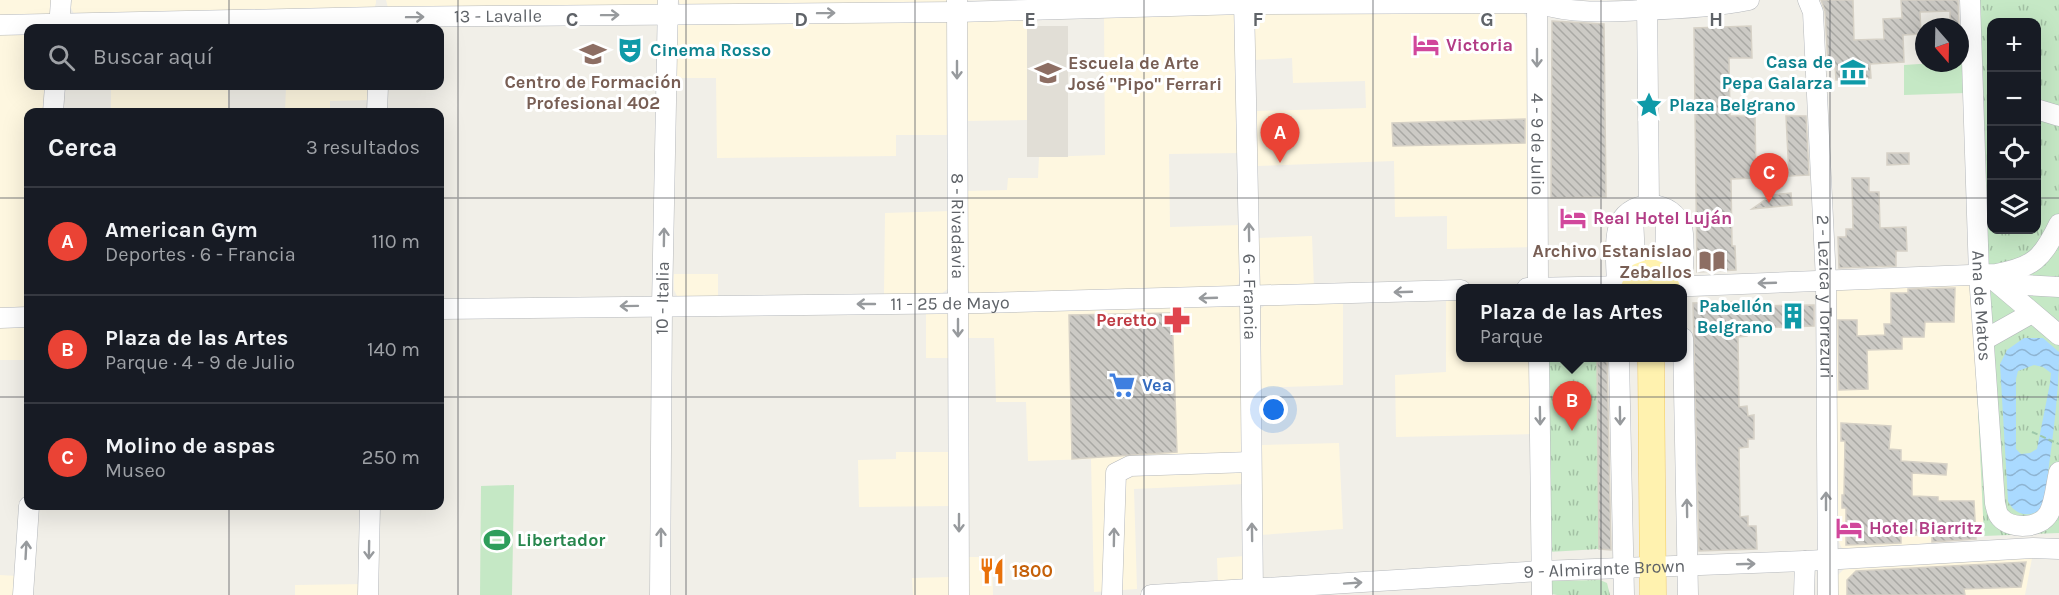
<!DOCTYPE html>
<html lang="es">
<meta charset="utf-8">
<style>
body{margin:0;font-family:Karla,sans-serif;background:#242831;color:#f1f3f6}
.controls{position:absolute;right:18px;top:18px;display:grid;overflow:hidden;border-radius:12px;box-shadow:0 6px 24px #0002}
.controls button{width:54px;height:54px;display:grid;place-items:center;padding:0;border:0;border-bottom:2px solid #363941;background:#171b24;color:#f1f3f6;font:30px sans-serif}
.compass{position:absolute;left:1915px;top:18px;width:54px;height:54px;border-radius:50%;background:#171b24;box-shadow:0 6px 24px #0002;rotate:160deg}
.you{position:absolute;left:1274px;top:410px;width:21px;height:21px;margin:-15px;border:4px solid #fff;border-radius:50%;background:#1a73e8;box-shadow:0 0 0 9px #1a73e833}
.badge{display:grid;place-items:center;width:39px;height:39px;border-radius:50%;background:#ea4335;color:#fff;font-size:20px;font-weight:700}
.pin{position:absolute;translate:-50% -50px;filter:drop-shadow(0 2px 3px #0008)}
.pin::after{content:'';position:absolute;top:32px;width:21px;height:18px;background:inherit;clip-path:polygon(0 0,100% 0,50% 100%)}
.popup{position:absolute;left:1456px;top:284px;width:231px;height:78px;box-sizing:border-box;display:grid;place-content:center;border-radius:12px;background:#171b24;filter:drop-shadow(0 2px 4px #0005);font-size:20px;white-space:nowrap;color:#9ea1a6}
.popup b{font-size:22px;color:#f1f3f6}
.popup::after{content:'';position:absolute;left:50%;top:100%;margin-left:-12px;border:12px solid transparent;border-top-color:#171b24}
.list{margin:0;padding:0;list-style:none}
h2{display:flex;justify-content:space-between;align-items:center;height:78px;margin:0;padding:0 24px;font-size:26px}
h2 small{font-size:20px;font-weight:400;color:#9ea1a6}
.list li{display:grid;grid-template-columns:39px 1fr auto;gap:18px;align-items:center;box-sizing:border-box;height:108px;padding:0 24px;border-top:2px solid #363941}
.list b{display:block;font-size:22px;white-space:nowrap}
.list p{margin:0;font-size:20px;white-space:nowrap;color:#9ea1a6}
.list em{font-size:20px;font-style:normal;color:#9ea1a6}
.icon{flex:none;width:33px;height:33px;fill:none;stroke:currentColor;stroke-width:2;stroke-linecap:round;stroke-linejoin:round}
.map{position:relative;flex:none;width:2059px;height:595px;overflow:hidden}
.search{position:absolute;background:#171b24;box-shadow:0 6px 24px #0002;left:24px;top:24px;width:420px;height:66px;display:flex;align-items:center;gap:15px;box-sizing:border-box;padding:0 21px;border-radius:12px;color:#9ea1a6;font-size:22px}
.panel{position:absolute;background:#171b24;box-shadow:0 6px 24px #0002;left:24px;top:108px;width:420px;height:402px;border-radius:12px}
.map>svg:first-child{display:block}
.commercial{fill:#fef7e0}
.education{fill:#e1ded6}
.grass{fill:url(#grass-tufts);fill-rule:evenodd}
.garden{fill:#c5e8c5}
.water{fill:url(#water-waves);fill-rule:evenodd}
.building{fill:url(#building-back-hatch);stroke:#d6d1c6;stroke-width:1.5}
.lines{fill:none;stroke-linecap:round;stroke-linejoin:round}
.minor-casing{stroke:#b5b8bc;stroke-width:21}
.major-casing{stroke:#f2c960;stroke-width:27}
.path{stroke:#9cc7a9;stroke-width:2;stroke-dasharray:6 3;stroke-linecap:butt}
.minor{stroke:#fff;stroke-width:20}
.major{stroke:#fff2af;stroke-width:26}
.oneway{stroke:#979a9d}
.grid{fill:none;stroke:#5f6368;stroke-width:1.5;stroke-opacity:0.55}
.labels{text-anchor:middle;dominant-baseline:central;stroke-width:6;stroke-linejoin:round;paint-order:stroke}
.street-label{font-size:18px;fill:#5f6368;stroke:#fff}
.hotel-label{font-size:18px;font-weight:bold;fill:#b23c85;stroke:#fff;text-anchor:start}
.culture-label{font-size:18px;font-weight:bold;fill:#0d838f;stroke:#fff;text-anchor:start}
.education-label{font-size:18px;font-weight:bold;fill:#785e54;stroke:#fff;text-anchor:start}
.health-label{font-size:18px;font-weight:bold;fill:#be3a42;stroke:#fff;text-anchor:end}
.shop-label{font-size:18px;font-weight:bold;fill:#366cbe;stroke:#fff;text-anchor:start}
.leisure-label{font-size:18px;font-weight:bold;fill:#27864d;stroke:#fff;text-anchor:start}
.food-label{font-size:18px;font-weight:bold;fill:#c56008;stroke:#fff;text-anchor:start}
.grid-label{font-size:20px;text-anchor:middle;font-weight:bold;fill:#5f6368;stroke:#fff;stroke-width:6;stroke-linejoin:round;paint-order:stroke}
</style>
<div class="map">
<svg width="2059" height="595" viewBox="0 0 2059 595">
<defs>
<pattern id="grass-tufts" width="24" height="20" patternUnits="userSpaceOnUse" patternTransform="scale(1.5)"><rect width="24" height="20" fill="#c5e8c5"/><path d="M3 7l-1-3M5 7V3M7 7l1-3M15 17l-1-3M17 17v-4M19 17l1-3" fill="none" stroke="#a3c0a4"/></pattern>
<pattern id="water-waves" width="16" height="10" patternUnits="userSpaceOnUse" patternTransform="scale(1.5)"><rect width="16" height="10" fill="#aadaff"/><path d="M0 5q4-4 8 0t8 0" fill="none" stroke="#8eb4d2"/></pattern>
<pattern id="building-back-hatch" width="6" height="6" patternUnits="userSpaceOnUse" patternTransform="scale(1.5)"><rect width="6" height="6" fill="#cccac5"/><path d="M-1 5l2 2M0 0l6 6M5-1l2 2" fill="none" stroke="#a9a8a4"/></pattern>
</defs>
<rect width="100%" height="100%" fill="#f1efe8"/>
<path class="commercial" d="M0,0H58L52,13L47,16H0Z
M72,0H376V3L374,9L75,16L71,8Z
M386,0H662L656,7L388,8Z
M678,0H950L944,3L681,5Z
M1521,9L1528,20L1532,247L1447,249V216L1395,217L1394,161L1257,166V111L1366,108L1365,81L1293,83L1292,58L1254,60L1253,21L1255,15L1260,12Z
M1232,13L1236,14L1241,153L1169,154L1170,227L1241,225L1242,278L1240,283L1230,289L974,293L968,291L965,288V191L1007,190L1008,178H1038L1039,157L1105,155L1104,14Z
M1027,17V120L965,121L967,22L970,19Z
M944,19L950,22L952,135H896V156L717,158L716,78H675L677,26L679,23Z
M0,35H28V86H50L49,112H28V309L0,310Z
M111,86H228V112H111Z
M286,86H372V100L330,101V112H285Z
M952,211L949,288L941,294H884L885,213Z
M1312,236L1314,288L1261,287L1259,283L1258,238Z
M674,274H718V296H677L674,290Z
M1972,284L1984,536L1853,552L1846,550L1841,547L1838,538L1834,293L1838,289Z
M1446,300H1461V358H1533L1534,434L1396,437L1395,375L1446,372Z
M1343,301V385L1258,388L1257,315L1260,309L1267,304Z
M1237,307L1242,308L1245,484L1134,489L1137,589L1094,592L1091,459L1028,461L1026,402H996L994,338H965L967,311L975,308Z
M926,310L948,311L951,358H926Z
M0,325L28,326V360H0Z
M1339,443L1343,529L1260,535L1261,445Z
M896,452H949L950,506L859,507L858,460L896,459Z
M2033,553L2025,595H1838V575L1846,567Z
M1245,556L1244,580L1218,586L1217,558Z
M965,557H992L993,595H967Z
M0,575L18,576L17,595H0Z
M950,577V595H913L912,578Z
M366,584V595H295V585Z"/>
<path class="education" d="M1027,26H1068V157H1027Z"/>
<path class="grass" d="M1963,0H2059V533L1984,536L1972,284ZM1992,22H2036V230H1992Z
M1545,358H1597L1599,549L1549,552Z
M1600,580L1607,583L1610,595H1557L1546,593L1551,581Z"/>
<path class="garden" d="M1965,61L1966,93L1904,95V65Z
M514,485L512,595H480L481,486Z"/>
<path class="water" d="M2024,338H2043L2059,352C2059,403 2050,454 2044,505C2034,519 2015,517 2008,501L2000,364L2007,350ZM2034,365L2043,367L2051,373L2050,383L2037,449L2030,453L2021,454L2016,449V379L2018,371Z"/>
<path class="building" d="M1821,0H1853L1854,40L1884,39L1883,19L1902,18L1901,0H1958L1959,27H1950V11L1920,12L1921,34L1903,35L1904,62L1870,64L1871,78L1836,80L1835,65H1828L1825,11Z
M1552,21L1604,24L1606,197L1551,198Z
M1751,26L1752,58H1729L1730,116H1755L1756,178L1731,179L1732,246H1735L1736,270L1697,272L1694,28Z
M1786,116H1806L1809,175L1789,176Z
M1525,119V143L1393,146L1392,123Z
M1887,153H1909V164L1887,165Z
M1852,178H1869V192H1879L1880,228L1906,227L1907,251H1896V266L1839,268L1838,237H1846V229H1853Z
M1791,193L1792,205L1752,209L1772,195Z
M1955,288L1954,322H1925L1924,337H1902V349L1867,350L1868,389L1839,390L1838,320H1857V336L1885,335L1884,324H1891V293H1908V289Z
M1753,301V306L1814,305V326L1753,328V330H1747V336L1738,337L1739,407L1747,406L1748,416L1754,415V439H1748V447L1739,448L1740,517L1748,516V526H1756L1757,549L1699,551L1693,303Z
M1172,313L1177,452L1072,459L1069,315Z
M1597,357H1607L1611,550L1599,549Z
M1841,423L1891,426L1889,449L1901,450V461L1947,464L1946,475L1912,473V496L1938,497V501H1974L1976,539L1932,542V535H1901V543L1846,545V508H1842V495H1844L1845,441H1841Z
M2026,562L2021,587L1964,589L1965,595H1847V580L1856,571Z"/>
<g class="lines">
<g class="minor-casing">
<g id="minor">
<path id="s1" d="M1244,0L1250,297L1253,595"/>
<path id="s2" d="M1537,0L1538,288"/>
<path d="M1647,0L1649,204"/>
<path id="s3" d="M1808,0L1813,12L1826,281L1828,595"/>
<path id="s4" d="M1970,0L1979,275L1995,503C1996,507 1997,514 2000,517C2011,530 2040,529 2049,513C2055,502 2056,484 2059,472"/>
<path id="s5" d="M957,1L959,595"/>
<path id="s6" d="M0,25L379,17L957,12L1244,4L1537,3C1571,14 1607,12 1643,10C1678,9 1714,7 1749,0"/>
<path d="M59,28L61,0"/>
<path d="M2036,109L2059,116"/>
<path d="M53,112L55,86"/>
<path d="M377,112L378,86"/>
<path d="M1994,280L2059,335"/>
<path d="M1996,280L2008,284L2059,287"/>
<path d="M1636,281L1633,217L1636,212L1639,208L1649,204L1660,208L1666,215L1665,281"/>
<path d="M1667,287L1996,274C2034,267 2042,259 2059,224"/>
<path d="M1527,288L1629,286"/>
<path d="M1617,288C1617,271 1613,239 1620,223C1632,198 1674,199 1682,228C1686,242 1682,273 1682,288"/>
<path id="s7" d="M440,309L981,303L1461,290"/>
<path d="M0,318L28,317"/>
<path d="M1683,338L1688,595"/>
<path d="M1984,340L2032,313"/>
<path d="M1539,358L1542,595"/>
<path d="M1619,358L1624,595"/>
<path d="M23,595L29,506"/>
<path d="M368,595L370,506"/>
<path id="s8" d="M660,595L662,306L668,0"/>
<path d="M1112,595L1116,473L1130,466L1251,462"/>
<path id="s9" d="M1151,595L1542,571L1805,561L2033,548L2059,549"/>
<path d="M1804,595L1805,561"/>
</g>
</g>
<g class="major-casing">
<path id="major" d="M1634,288L1640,276L1651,272L1661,276L1667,288
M1651,358L1653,595"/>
</g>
<path class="path" d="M2032,432L2059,444"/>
<use href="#minor" class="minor"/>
<use href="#major" class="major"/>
</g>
<defs><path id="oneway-shaft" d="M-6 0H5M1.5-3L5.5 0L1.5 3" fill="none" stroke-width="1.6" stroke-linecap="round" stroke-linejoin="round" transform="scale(1.5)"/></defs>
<g class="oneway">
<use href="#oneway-shaft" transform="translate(826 13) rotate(-1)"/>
<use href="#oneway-shaft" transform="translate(610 15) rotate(-1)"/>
<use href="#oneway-shaft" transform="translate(415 17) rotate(-1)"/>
<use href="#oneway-shaft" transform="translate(1537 58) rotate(90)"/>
<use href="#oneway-shaft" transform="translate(957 70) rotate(90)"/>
<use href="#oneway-shaft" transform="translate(1249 232) rotate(-91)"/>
<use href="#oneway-shaft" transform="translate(664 237) rotate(-89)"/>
<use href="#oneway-shaft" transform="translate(1767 283) rotate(178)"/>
<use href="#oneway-shaft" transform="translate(1403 292) rotate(178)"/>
<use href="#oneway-shaft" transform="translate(1208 298) rotate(178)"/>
<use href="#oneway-shaft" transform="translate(866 304) rotate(180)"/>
<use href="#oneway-shaft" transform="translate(629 306) rotate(179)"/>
<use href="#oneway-shaft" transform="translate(958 328) rotate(90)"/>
<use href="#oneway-shaft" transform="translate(1540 416) rotate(89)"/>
<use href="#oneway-shaft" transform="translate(1620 416) rotate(89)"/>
<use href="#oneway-shaft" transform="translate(1826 501) rotate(-90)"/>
<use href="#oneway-shaft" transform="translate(1687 508) rotate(-91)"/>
<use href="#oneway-shaft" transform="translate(959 523) rotate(90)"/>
<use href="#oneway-shaft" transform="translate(1252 532) rotate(-91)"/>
<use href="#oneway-shaft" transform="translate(661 537) rotate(-90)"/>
<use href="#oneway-shaft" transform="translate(1114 537) rotate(-89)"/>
<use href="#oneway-shaft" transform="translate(26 550) rotate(-87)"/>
<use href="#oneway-shaft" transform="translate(369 550) rotate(91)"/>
<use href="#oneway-shaft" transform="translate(1746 564) rotate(-2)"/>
<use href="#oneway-shaft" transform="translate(1353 583) rotate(-4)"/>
</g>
<path class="grid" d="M229,0V28M458,0V595M686,0V595M915,0V595M1144,0V595M1373,0V595M1601,0V595M1830,0V595M229,86V112M0,198H28M440,198H1992M2036,198H2059M0,397H28M440,397H2059M229,506V595"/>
<defs>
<g id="hotel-bare" transform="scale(2.07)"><path d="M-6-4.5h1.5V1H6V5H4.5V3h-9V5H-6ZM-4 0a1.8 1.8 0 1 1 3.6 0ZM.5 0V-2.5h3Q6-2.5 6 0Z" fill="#d1479c" stroke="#fff" stroke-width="2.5" paint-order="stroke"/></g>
<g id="theatre-bare" transform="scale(2.07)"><path d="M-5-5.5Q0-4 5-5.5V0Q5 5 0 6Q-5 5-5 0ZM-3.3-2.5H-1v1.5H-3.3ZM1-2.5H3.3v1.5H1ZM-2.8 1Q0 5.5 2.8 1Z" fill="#0f9aa8" stroke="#fff" stroke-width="2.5" paint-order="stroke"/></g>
<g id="school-bare" transform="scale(2.07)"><path d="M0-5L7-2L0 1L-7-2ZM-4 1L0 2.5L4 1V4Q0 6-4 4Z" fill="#8d6e63" stroke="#fff" stroke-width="2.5" paint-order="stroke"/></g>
<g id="museum-bare" transform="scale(2.07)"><path d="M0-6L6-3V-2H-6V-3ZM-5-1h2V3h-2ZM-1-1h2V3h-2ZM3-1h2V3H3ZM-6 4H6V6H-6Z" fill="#0f9aa8" stroke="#fff" stroke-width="2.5" paint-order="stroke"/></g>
<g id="university-bare" transform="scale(2.07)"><path d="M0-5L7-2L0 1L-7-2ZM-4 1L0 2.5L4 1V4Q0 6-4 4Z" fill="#8d6e63" stroke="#fff" stroke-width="2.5" paint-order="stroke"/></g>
<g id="sight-bare" transform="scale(2.07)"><path d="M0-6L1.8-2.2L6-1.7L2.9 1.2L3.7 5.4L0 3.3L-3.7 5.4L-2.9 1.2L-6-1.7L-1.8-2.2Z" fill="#0f9aa8" stroke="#fff" stroke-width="2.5" paint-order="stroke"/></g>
<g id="library-bare" transform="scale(2.07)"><path d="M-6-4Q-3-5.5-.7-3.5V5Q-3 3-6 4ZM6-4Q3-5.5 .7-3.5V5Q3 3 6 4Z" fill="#8d6e63" stroke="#fff" stroke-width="2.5" paint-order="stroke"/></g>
<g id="building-bare" transform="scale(2.07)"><path d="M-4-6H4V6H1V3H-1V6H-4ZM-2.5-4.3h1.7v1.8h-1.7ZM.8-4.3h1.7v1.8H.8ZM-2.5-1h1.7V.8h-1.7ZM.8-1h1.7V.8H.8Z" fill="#0f9aa8" stroke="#fff" stroke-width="2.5" paint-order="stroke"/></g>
<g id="pharmacy-bare" transform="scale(2.07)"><path d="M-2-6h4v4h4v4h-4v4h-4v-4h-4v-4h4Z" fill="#e0444e" stroke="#fff" stroke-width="2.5" paint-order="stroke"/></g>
<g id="supermarket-bare" transform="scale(2.07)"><path d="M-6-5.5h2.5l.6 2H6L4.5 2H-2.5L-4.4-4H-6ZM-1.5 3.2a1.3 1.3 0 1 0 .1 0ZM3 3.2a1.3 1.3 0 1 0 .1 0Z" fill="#3f7fe0" stroke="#fff" stroke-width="2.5" paint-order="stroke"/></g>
<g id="stadium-bare" transform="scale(2.07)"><path d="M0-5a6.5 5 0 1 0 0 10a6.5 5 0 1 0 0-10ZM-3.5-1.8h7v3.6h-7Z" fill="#2e9e5b" stroke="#fff" stroke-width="2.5" paint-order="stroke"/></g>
<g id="restaurant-bare" transform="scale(2.07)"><path d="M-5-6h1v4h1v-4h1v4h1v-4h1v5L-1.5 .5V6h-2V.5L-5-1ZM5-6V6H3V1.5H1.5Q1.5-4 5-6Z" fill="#e8710a" stroke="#fff" stroke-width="2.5" paint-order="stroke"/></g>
</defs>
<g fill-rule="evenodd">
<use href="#hotel-bare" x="1426" y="45"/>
<use href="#theatre-bare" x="630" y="50"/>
<use href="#school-bare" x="593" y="54"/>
<use href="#museum-bare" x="1853" y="72"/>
<use href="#university-bare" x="1048" y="73"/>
<use href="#sight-bare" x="1649" y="105"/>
<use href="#hotel-bare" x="1573" y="218"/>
<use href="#library-bare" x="1712" y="261"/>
<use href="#building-bare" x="1793" y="316"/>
<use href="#pharmacy-bare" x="1177" y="320"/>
<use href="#supermarket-bare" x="1122" y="385"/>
<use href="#hotel-bare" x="1849" y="528"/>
<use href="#stadium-bare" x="497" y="540"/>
<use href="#restaurant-bare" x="992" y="571"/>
</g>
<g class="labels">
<g class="street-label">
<text stroke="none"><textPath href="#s6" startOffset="498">13 - Lavalle</textPath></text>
<text stroke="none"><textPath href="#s2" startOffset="144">4 - 9 de Julio</textPath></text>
<text stroke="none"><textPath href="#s5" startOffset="225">8 - Rivadavia</textPath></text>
<text stroke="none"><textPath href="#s8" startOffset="297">10 - Italia</textPath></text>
<text stroke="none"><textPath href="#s1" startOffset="297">6 - Francia</textPath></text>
<text stroke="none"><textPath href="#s3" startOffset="298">2 - Lezica y Torrezuri</textPath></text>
<text stroke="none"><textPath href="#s7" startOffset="510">11 - 25 de Mayo</textPath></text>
<text stroke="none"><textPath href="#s4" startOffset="306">Ana de Matos</textPath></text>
<text stroke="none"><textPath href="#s9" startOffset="454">9 - Almirante Brown</textPath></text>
</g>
<g class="hotel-label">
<text x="1446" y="45">Victoria</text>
<text x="1593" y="218">Real Hotel Luján</text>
<text x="1869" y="528">Hotel Biarritz</text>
</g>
<g class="culture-label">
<text x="650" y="50">Cinema Rosso</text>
<text x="1833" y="62" text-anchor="end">Casa de<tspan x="1833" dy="21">Pepa Galarza</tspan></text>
<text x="1669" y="105">Plaza Belgrano</text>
<text x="1773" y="306" text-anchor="end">Pabellón<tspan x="1773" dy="21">Belgrano</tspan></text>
</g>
<g class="education-label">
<text x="1068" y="63">Escuela de Arte<tspan x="1068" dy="21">José "Pipo" Ferrari</tspan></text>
<text x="593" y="82" text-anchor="middle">Centro de Formación<tspan x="593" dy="21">Profesional 402</tspan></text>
<text x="1692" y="251" text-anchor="end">Archivo Estanislao<tspan x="1692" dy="21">Zeballos</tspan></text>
</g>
<g class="health-label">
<text x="1157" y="320">Peretto</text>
</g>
<g class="shop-label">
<text x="1142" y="385">Vea</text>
</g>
<g class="leisure-label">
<text x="517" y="540">Libertador</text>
</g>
<g class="food-label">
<text x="1012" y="571">1800</text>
</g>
</g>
<g class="grid-label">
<text x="572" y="26">C</text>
<text x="801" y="26">D</text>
<text x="1030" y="26">E</text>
<text x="1258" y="26">F</text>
<text x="1487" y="26">G</text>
<text x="1716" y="26">H</text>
</g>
</svg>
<div class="controls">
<button>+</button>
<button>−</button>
<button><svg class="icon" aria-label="locate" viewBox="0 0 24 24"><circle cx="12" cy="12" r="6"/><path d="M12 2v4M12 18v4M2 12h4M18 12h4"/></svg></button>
<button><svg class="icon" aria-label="layers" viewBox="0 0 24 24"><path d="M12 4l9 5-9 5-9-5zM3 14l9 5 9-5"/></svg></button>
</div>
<svg class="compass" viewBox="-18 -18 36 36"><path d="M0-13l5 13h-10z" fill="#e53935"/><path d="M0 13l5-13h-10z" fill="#9ea1a6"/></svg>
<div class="you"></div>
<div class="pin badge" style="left:1280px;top:163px">A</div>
<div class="pin badge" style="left:1572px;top:431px">B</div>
<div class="popup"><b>Plaza de las Artes</b>Parque</div>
<div class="pin badge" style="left:1769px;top:203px">C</div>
<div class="search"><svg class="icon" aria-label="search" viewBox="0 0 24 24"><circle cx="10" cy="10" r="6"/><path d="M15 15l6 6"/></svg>Buscar aquí</div>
<section class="panel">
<h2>Cerca<small>3 resultados</small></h2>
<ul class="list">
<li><span class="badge">A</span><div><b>American Gym</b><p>Deportes · 6 - Francia</p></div><em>110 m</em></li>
<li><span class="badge">B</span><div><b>Plaza de las Artes</b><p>Parque · 4 - 9 de Julio</p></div><em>140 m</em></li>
<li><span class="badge">C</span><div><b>Molino de aspas</b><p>Museo</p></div><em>250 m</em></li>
</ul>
</section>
</div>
